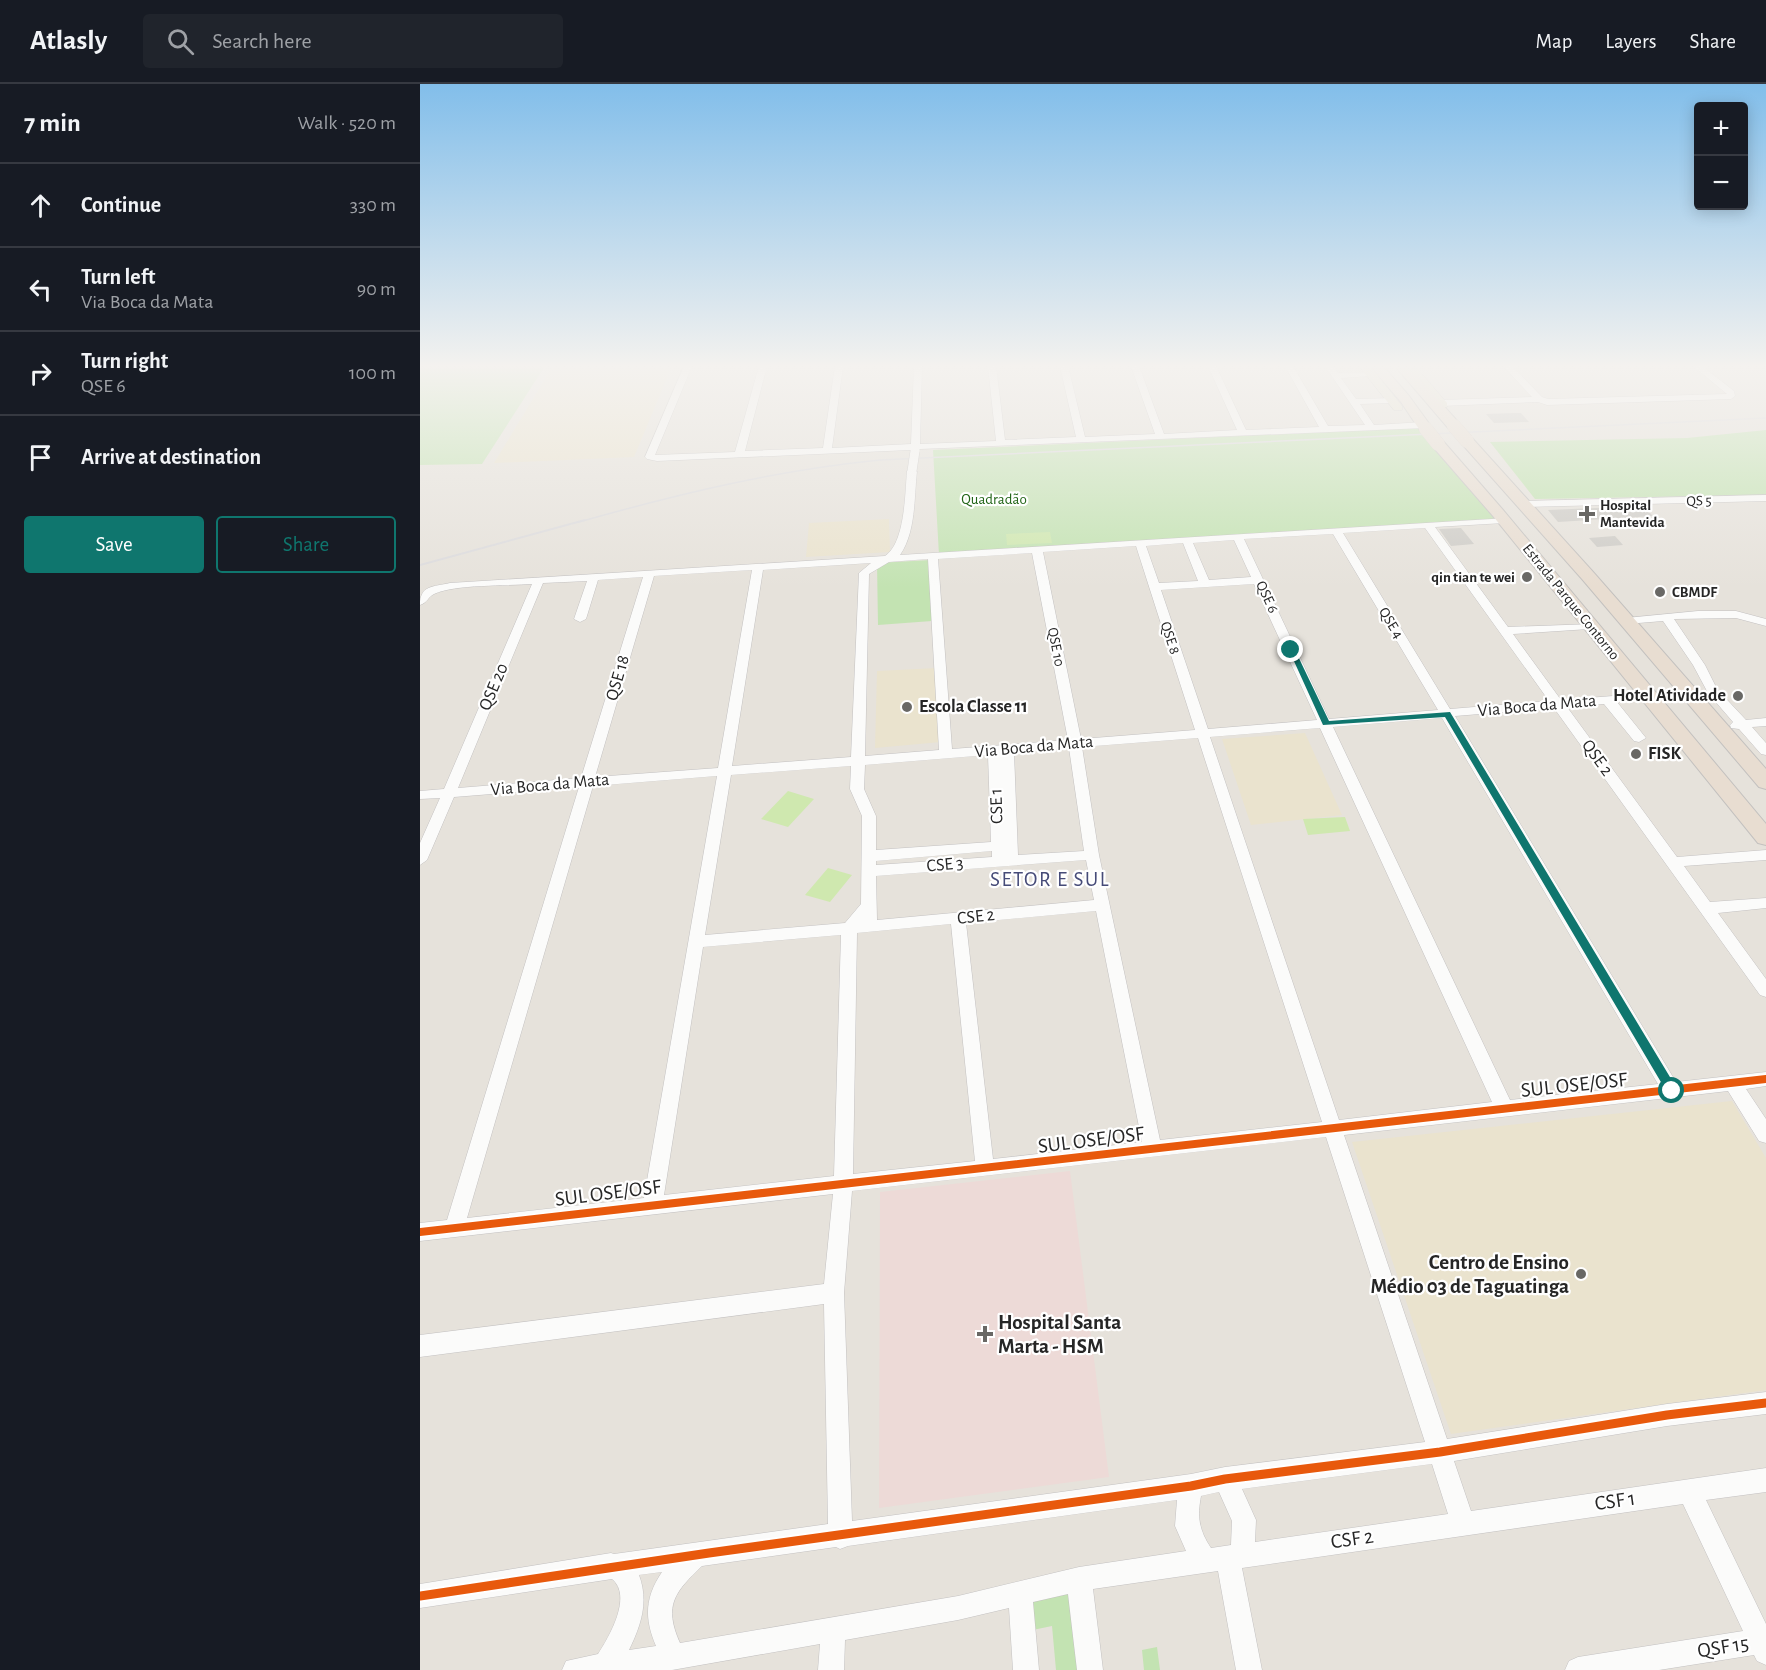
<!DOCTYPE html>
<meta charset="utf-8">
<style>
body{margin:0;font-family:"Alegreya Sans",sans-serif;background:#20242c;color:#f1f3f6}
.controls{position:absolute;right:18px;top:18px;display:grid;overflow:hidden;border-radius:6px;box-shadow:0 3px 15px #0003}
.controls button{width:54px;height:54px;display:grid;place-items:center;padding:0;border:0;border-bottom:2px solid #363941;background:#171b24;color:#f1f3f6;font:30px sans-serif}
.stop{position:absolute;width:18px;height:18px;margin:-14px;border:4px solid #0f766e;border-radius:50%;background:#fff}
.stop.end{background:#0f766e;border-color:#fff;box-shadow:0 2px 6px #0008}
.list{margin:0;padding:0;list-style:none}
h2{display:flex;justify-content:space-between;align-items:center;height:78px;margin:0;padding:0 24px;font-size:26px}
h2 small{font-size:20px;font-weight:400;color:#9ea1a6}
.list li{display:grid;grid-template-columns:39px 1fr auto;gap:18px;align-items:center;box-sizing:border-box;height:84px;padding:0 24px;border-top:2px solid #363941}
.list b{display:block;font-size:22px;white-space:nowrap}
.list p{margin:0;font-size:20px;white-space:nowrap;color:#9ea1a6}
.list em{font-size:20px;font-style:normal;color:#9ea1a6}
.actions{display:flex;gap:12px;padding:18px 24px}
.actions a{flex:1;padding:14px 0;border:2px solid #0f766e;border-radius:6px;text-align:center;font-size:21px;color:#0f766e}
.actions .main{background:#0f766e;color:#fff}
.icon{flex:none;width:33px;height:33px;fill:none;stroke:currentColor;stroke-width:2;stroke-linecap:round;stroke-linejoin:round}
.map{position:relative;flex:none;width:1346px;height:1586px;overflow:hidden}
header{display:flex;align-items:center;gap:36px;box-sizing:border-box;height:84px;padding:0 30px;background:#171b24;border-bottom:2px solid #363941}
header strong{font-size:28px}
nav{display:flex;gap:33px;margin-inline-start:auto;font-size:21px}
.search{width:420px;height:54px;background:#20242c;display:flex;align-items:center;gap:15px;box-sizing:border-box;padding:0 21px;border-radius:6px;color:#9ea1a6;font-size:22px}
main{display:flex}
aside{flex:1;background:#171b24}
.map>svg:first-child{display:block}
.education{fill:#eae3ce}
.medical{fill:#eddad7}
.green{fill:#c3e3b2}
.pitch{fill:#cfe8af}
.building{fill:#ceccc7}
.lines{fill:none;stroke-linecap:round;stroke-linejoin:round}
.minor-casing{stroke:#c3c1c1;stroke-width:1}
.major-casing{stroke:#c3c1bf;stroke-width:1}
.highway-casing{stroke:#c3c1bf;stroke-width:2}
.minor{fill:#fbfbfa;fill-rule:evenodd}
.major{fill:#e6e2d0;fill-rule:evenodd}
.highway{fill:#e8ddd1;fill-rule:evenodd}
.rail-far1{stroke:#dcdbdd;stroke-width:1.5}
.rail{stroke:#dcdbdd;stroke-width:2}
.minor-bridge-casing{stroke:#c3c1c1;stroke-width:10;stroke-linecap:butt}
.highway-bridge-casing{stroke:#c3c1bf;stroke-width:14;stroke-linecap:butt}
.minor-bridge{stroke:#fbfbfa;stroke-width:9}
.highway-bridge{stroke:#e8ddd1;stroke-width:14}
.cycleway-far1-casing{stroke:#fff;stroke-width:11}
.cycleway-casing{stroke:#fff;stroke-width:13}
.cycleway-far1{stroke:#e8590c;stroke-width:8}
.cycleway{stroke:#e8590c;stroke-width:9}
.route{fill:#0f766e}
.poi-dot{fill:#696865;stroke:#fff;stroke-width:2}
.labels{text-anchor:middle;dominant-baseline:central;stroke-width:4.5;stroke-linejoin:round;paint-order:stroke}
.far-park-label{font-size:15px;fill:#206416;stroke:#fff}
.far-street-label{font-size:15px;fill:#262626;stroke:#fff}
.far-poi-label{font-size:15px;font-weight:bold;fill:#262626;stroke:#fff;text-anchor:start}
.street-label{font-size:18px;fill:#262626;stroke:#fff}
.poi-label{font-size:18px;font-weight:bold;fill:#262626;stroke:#fff;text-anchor:start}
.quarter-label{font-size:21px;letter-spacing:1.5px;fill:#464b78;stroke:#fff}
.near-street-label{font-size:21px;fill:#262626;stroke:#fff}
.near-poi-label{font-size:21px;font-weight:bold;fill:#262626;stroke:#fff;text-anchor:end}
</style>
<header>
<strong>Atlasly</strong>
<div class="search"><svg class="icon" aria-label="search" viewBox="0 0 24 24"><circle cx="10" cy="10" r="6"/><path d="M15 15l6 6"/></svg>Search here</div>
<nav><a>Map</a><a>Layers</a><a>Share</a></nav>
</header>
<main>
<aside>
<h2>7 min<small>Walk · 520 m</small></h2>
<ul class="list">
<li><svg class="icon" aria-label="ahead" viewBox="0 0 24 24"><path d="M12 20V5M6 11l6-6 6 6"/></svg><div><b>Continue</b></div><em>330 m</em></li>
<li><svg class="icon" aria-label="left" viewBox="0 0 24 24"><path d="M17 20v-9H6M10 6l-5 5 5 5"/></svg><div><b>Turn left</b><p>Via Boca da Mata</p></div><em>90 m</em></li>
<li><svg class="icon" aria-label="right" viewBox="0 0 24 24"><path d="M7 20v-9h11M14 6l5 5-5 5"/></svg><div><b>Turn right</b><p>QSE 6</p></div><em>100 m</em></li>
<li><svg class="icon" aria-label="arrive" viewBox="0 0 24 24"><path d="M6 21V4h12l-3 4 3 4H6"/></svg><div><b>Arrive at destination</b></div></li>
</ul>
<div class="actions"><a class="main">Save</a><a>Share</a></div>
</aside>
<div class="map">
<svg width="1346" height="1586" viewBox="0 0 1346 1586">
<rect width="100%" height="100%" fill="#e6e2db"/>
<path class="education" d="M133,282H252L214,373L74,379Z
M469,435L470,468L386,473L389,439Z
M517,584L521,658L455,664L457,587Z
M885,649L922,731L831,741L802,655Z
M1312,1017L1346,1074V1306L1031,1350L932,1058Z"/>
<path class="medical" d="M650,1087L689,1393L459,1424L460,1108Z"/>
<path class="green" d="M0,282H125L62,380L0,381Z
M997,344L1084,436L519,471L513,366Z
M1346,346V411L1115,415L1070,358L1267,354Z
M511,476L512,537L458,541L457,479Z
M656,1496L665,1586H636L632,1542L603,1548L600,1509Z
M737,1563L740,1586H724L722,1566Z"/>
<path class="pitch" d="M630,448L632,459L587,461L586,450Z
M368,707L394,715L368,743L341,735Z
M925,733L930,747L888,751L883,735Z
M408,784L432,791L410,818L385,811Z"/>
<path class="building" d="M1094,329H1101L1109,338L1074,339L1066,330Z
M1223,422L1233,432L1138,438L1128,426Z
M1041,444L1054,460L1031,462L1019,445Z
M1195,452L1203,461L1177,463L1169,454Z"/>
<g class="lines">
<g class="minor-casing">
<path id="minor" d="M264,282H272L235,371L315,368L339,282H347L325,367L403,364L415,282H423L412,364L491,360L494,282H502L500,360L576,357L568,282H576L585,356L656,353L640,282H648L665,353L735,350L711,282H719L744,350L817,346L788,282H796L826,346L899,343L865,282H873L908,342L945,341L905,282H913L918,289L954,288L955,290L951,292L921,294L936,315L975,314L976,316L972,319L940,320L954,341L1004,338L1008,341L1004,344L500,365L495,370L490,366L237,377L227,375L225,373Z
M1083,282H1092L1122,313L1128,315L1307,310L1273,282H1282L1314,307L1315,312L1311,315L1127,321L1118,318L1021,322L1017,319L1021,316L1112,313Z
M492,384L497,387C494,414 496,448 480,471L1088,434V438L1084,439L1015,443L1088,543L1173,540V544L1169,545L1093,550L1141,616L1232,609L1234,612L1232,615L1197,618L1226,654L1219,658L1214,657L1184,620L1147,623L1257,773L1346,766V776L1264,782L1290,818L1346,814V824L1298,829L1346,895V913L1340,911L1134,624L1035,632L1256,998L1346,988V1002L1326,1005L1346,1035V1059L1339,1057L1308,1007L924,1051L1027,1355L1247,1320L1346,1308V1330L1247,1342L1034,1377L1051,1427L1346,1384V1408L1286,1416L1346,1540V1581L1337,1577L1334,1571L1239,1586H1145L1149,1577L1158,1573L1323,1547L1263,1420L822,1484L842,1586H816L798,1487L673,1505L683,1586H657L648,1510L613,1518L619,1586H593L589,1524L538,1536L425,1556L424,1586H398L400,1560L252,1586H142L146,1577L178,1570C189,1553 213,1512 192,1495L0,1524V1500L191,1469L194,1470L408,1440L404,1220L0,1273V1251L404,1200L413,1110L0,1157V1139L27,1136L159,703L34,713L7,776L0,781V759L20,714L0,715V707L24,705L112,500C87,502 35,500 14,510C8,513 7,519 0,521C0,501 13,503 30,499L465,472C485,459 485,410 487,387ZM1005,444L1129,617L1030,625L923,449ZM913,450L1018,626L909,635L824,455ZM814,456L831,493L789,496L773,459ZM763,459L778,497L739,499L726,462ZM716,462L775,646L661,655L623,468ZM612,469L648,656L532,665L518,475ZM508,475L519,666L445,672L449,490L469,478ZM451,479L439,489L431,673L312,682L343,486ZM332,486L298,684L175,693L234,492ZM223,493L161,694L38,704L123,499L167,497L154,535L160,538L166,535L178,496ZM834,500L897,636L788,645L741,506ZM1022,634L1238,1000L1090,1016L913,643ZM900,644L1072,1018L919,1036L790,653ZM778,654L902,1038L740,1056L679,771L662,663ZM649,664L664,767L598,771L594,669ZM568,671L571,758L456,766V732L444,705L445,681ZM431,682L430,705L442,732L441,820L425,839L285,851L311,691ZM297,692L224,1114L47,1134L173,702ZM572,767V773L456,781V777ZM666,776L674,816L457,836L456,792ZM676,827L722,1058L573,1075L546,839ZM531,840L555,1077L433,1090L437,849ZM421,851L414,1092L244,1111L283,863ZM906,1053L1005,1358L805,1383L771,1390L432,1437L424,1209L432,1107ZM1012,1380L1028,1430L835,1458L836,1436L822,1405ZM799,1408L812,1437L811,1461L791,1464C779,1446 777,1433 781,1412ZM757,1416L755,1442L766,1467L659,1483L538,1512L260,1559C243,1521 255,1508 282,1482L416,1463L420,1465L428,1462ZM242,1488C225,1513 224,1534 236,1562L209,1566C221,1541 229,1518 219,1491Z
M1346,411V417L1104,423L1099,420L1104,417Z
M1278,527H1316L1346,535V542L1316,534L1254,535L1285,581L1297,605L1326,636L1346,634V642L1332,643L1346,659V671L1341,670L1319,645L1311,644L1310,641L1313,638L1288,609L1273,581L1243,537L1206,540L1200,537L1206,534Z"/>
</g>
<g class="major-casing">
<path id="major" d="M939,282H950L982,322V326H974Z
M984,282H995L1027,319V323H1019Z"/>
</g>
<g class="highway-casing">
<path id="highway" d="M950,282H963L989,312L1013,345L1011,348H1001L981,318Z
M975,282H988L1039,339L1041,342L1039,345H1029Z
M1047,353L1052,354L1174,489L1346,685V705L1339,703L1162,495L1042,360L1040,357L1042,354Z
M1018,356L1023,357L1083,426L1346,740V761L1338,759L1073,432L1013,363L1011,360Z"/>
</g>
<use href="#minor" class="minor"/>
<use href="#major" class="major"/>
<use href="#highway" class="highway"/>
<path class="rail-far1" d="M159,438C258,410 357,386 460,376L1346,334"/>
<path class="rail" d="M0,481L165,436"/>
<g class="minor-bridge-casing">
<path id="minor-bridge" d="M492,387L495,367"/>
</g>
<g class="highway-bridge-casing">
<path id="highway-bridge" d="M1034,342L1047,357
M1006,345L1018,360"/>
</g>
<use href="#minor-bridge" class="minor-bridge"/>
<use href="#highway-bridge" class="highway-bridge"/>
<g class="cycleway-far1-casing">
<path id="cycleway-far1" d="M0,1148L1346,995"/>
</g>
<g class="cycleway-casing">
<path id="cycleway" d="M0,1512L289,1469L771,1402L805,1395L1020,1368L1247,1331L1346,1319"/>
</g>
<use href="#cycleway-far1" class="cycleway-far1"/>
<use href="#cycleway" class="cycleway"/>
</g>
<linearGradient id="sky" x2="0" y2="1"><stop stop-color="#82beea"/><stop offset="0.56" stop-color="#f4f2ef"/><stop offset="1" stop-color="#f4f2ef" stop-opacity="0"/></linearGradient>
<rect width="1346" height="504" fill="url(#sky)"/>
<path class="route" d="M868,564L875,566L909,637L1030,628L1256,1003V1010H1248L1025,633L903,641Z"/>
<g class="poi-dot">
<path d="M1164 421h6v6h6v6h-6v6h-6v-6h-6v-6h6z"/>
<circle cx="1107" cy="493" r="6"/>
<circle cx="1240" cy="508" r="6"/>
<circle cx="1318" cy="612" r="6"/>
<circle cx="487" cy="623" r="6"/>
<circle cx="1216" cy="670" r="6"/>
<circle cx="1161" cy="1190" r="6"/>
<path d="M562 1241h6v6h6v6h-6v6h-6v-6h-6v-6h6z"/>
</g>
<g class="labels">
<g class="far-park-label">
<text x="574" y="415">Quadradão</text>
</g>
<g class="far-street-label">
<text transform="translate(1279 417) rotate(-2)">QS 5</text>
<text transform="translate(847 513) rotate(65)">QSE 6</text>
<text transform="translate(1151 518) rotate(51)">Estrada Parque Contorno</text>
<text transform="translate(971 539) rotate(59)">QSE 4</text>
<text transform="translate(750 554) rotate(72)">QSE 8</text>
<text transform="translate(636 563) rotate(79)">QSE 10</text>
</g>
<g class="far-poi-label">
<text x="1180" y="421">Hospital<tspan x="1180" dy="17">Mantevida</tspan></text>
<text x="1095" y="493" text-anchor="end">qin tian te wei</text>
<text x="1252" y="508">CBMDF</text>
</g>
<g class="street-label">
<text transform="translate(198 594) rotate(-74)">QSE 18</text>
<text transform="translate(74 603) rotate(-67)">QSE 20</text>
<text transform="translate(1117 622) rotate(-5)">Via Boca da Mata</text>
<text transform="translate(614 663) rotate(-5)">Via Boca da Mata</text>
<text transform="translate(1177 674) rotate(54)">QSE 2</text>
<text transform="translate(130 701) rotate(-5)">Via Boca da Mata</text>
<text transform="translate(577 722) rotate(-92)">CSE 1</text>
<text transform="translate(525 781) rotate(-5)">CSE 3</text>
<text transform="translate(556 833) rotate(-6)">CSE 2</text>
</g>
<g class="poi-label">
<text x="1306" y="612" text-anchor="end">Hotel Atividade</text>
<text x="499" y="623">Escola Classe 11</text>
<text x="1228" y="670">FISK</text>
</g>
<g class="quarter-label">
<text x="630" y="795">SETOR E SUL</text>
</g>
<g class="near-street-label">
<text transform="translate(1154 1001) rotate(-6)">SUL OSE/OSF</text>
<text transform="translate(671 1056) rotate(-7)">SUL OSE/OSF</text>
<text transform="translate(188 1109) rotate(-7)">SUL OSE/OSF</text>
<text transform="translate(1195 1417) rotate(-8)">CSF 1</text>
<text transform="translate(932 1455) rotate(-8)">CSF 2</text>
<text transform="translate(1303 1563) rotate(-9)">QSF 15</text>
</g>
<g class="near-poi-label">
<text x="1149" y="1178">Centro de Ensino<tspan x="1149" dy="24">Médio 03 de Taguatinga</tspan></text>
<text x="578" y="1238" text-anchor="start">Hospital Santa<tspan x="578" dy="24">Marta - HSM</tspan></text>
</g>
</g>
</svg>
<div class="controls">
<button>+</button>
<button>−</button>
</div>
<div class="stop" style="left:1252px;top:1007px"></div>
<div class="stop end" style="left:871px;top:566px"></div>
</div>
</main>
